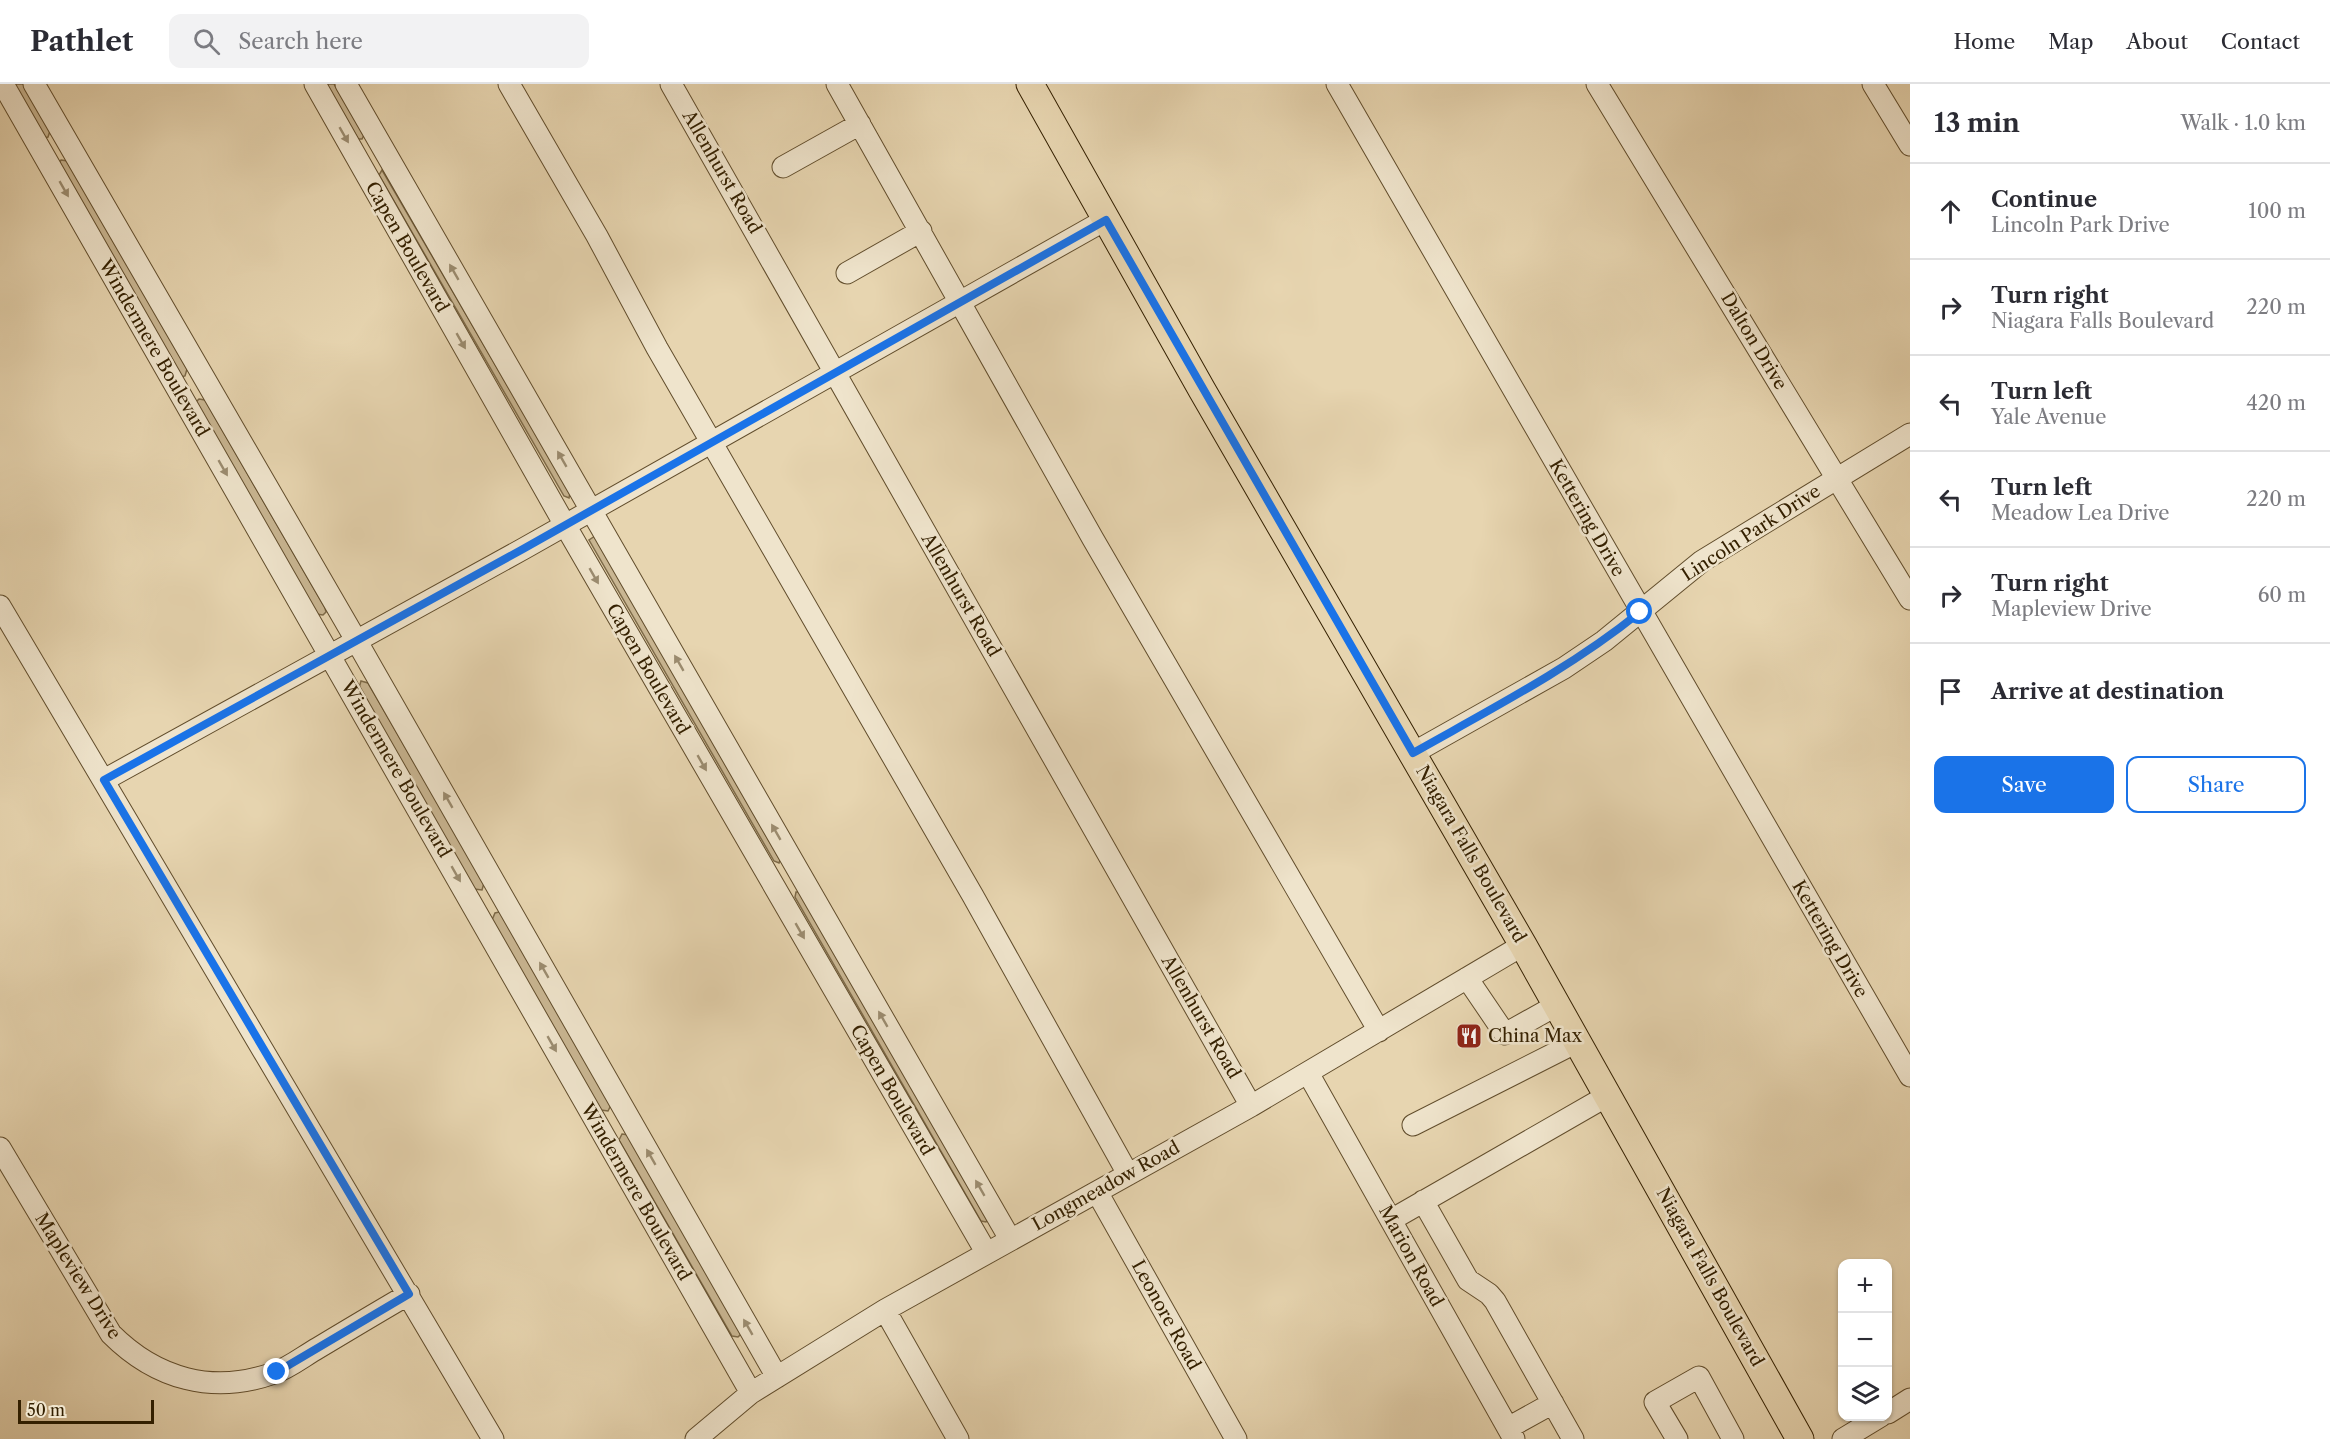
<!DOCTYPE html>
<meta charset="utf-8">
<style>
body{margin:0;font-family:"Libre Caslon Text",serif;background:#f2f2f3;color:#2b2b33}
.controls{position:absolute;right:18px;bottom:18px;display:grid;overflow:hidden;border-radius:12px;box-shadow:0 2px 4px #0004}
.controls button{width:54px;height:54px;display:grid;place-items:center;padding:0;border:0;border-bottom:2px solid #e1e1e2;background:#fff;color:#2b2b33;font:30px sans-serif}
.scale{position:absolute;left:18px;bottom:15px;width:136px;box-sizing:border-box;padding-left:6px;border:3px solid #342000;border-top:0;font-size:16px;line-height:21px;white-space:nowrap;color:#342000;-webkit-text-stroke:4px #efe4cc;paint-order:stroke}
.stop{position:absolute;width:18px;height:18px;margin:-14px;border:4px solid #1a73e8;border-radius:50%;background:#fff}
.stop.end{background:#1a73e8;border-color:#fff;box-shadow:0 2px 6px #0008}
.list{margin:0;padding:0;list-style:none}
h2{display:flex;justify-content:space-between;align-items:center;height:78px;margin:0;padding:0 24px;font-size:26px}
h2 small{font-size:20px;font-weight:400;color:#7c7c81}
.list li{display:grid;grid-template-columns:39px 1fr auto;gap:18px;align-items:center;box-sizing:border-box;height:96px;padding:0 24px;border-top:2px solid #e1e1e2}
.list b{display:block;font-size:22px;white-space:nowrap}
.list p{margin:0;font-size:20px;white-space:nowrap;color:#7c7c81}
.list em{font-size:20px;font-style:normal;color:#7c7c81}
.actions{display:flex;gap:12px;padding:18px 24px}
.actions a{flex:1;padding:14px 0;border:2px solid #1a73e8;border-radius:12px;text-align:center;font-size:21px;color:#1a73e8}
.actions .main{background:#1a73e8;color:#fff}
.icon{flex:none;width:33px;height:33px;fill:none;stroke:currentColor;stroke-width:2;stroke-linecap:round;stroke-linejoin:round}
.map{position:relative;flex:none;width:1910px;height:1355px;overflow:hidden}
header{display:flex;align-items:center;gap:36px;box-sizing:border-box;height:84px;padding:0 30px;background:#fff;border-bottom:2px solid #e1e1e2}
header strong{font-size:28px}
nav{display:flex;gap:33px;margin-inline-start:auto;font-size:21px}
.search{width:420px;height:54px;background:#f2f2f3;display:flex;align-items:center;gap:15px;box-sizing:border-box;padding:0 21px;border-radius:12px;color:#7c7c81;font-size:22px}
main{display:flex}
aside{flex:1;background:#fff}
.map>svg:first-child{display:block}
.green{fill:#c9b692;stroke:#7e6b49;stroke-width:1.5}
.lines{fill:none;stroke-linecap:round;stroke-linejoin:round}
.minor-casing{stroke:#614d2c;stroke-width:23}
.major-casing{stroke:#342000;stroke-width:29}
.minor{stroke:#efe4cc;stroke-width:21}
.major{stroke:#e7d5b0;stroke-width:27}
.oneway{fill:#9b8c70}
.route{stroke:#1a73e8;stroke-width:8}
.labels{text-anchor:middle;dominant-baseline:central;stroke-width:5;stroke-linejoin:round;paint-order:stroke}
.street-label{font-size:18px;fill:#342000;stroke:#efe4cc}
.poi-label{font-size:18px;fill:#342000;stroke:#efe4cc;text-anchor:start}
</style>
<header>
<strong>Pathlet</strong>
<div class="search"><svg class="icon" aria-label="search" viewBox="0 0 24 24"><circle cx="10" cy="10" r="6"/><path d="M15 15l6 6"/></svg>Search here</div>
<nav><a>Home</a><a>Map</a><a>About</a><a>Contact</a></nav>
</header>
<main>
<div class="map">
<svg width="1910" height="1355" viewBox="0 0 1910 1355">
<rect width="100%" height="100%" fill="#e7d5b0"/>
<filter id="stains"><feTurbulence type="fractalNoise" baseFrequency=".00333" numOctaves="4"/><feColorMatrix values="0 0 0 0 .2 0 0 0 0 .09 0 0 0 0 .02 0 0 0 .5 -.17"/></filter>
<radialGradient id="worn" r=".72"><stop offset=".6" stop-color="#630" stop-opacity="0"/><stop offset="1" stop-color="#630" stop-opacity=".3"/></radialGradient>
<path class="green" d="M11,0H23L50,47L48,53L44,54Z
M326,0H334L364,51L362,55H358Z
M61,76L68,77L187,285L185,292L181,293L59,79Z
M382,86L570,409L569,414L564,412L379,91Z
M199,315L205,316L325,524L326,528L323,531L316,530L196,318Z
M595,452L780,776L779,779L774,777L589,456Z
M361,597L368,599L484,799L482,806L474,805L359,604Z
M796,808H799L987,1136L986,1138L981,1137L795,813Z
M499,828L502,830L611,1021L608,1027L601,1026L492,836L495,829Z
M622,1050L629,1051L741,1250L738,1253L732,1252L619,1056Z"/>
<g class="lines">
<g class="minor-casing">
<path id="minor" d="M3,0L751,1309
M34,0L356,556L777,1293
M315,0L565,441L986,1168
M346,0L1010,1155
M509,0L597,152L657,264L973,812L1128,1090
M671,0L1251,1022
M837,0L1093,455L1379,947
M1337,0L1910,992
M1597,0L1910,515
M1873,0L1910,61
M783,83L860,40
M847,189L921,147
M0,522L493,1355
M1413,669L1564,584L1604,557L1702,477L1910,350
M104,696L523,465L1105,136
M1467,894L1505,950L1557,921
M1308,989L1514,1355
M1413,1041L1577,958
M0,1064L111,1250C156,1295 213,1311 274,1289C289,1284 304,1272 318,1264C348,1246 378,1228 409,1210
M1097,1108L1236,1355
M1423,1117L1468,1196L1489,1210L1495,1217L1573,1355
M1391,1136L1607,1012
M885,1226L958,1355
M1888,1329L1910,1315
M1508,1344L1553,1319
M696,1355L751,1309L885,1226L1251,1022L1523,861
M1677,1355L1655,1318L1699,1293L1733,1355
M1843,1355L1881,1332"/>
</g>
<g class="major-casing">
<path id="major" d="M1030,0L1202,306L1523,861L1800,1355"/>
</g>
<use href="#minor" class="minor"/>
<use href="#major" class="major"/>
</g>
<defs><path id="oneway-solid" d="M-6-.8H1V-3.2L6.5 0L1 3.2V.8H-6Z" transform="scale(1.5)"/></defs>
<g class="oneway">
<use href="#oneway-solid" transform="translate(344 51) rotate(60)"/>
<use href="#oneway-solid" transform="translate(64 105) rotate(60)"/>
<use href="#oneway-solid" transform="translate(454 188) rotate(-120)"/>
<use href="#oneway-solid" transform="translate(461 257) rotate(60)"/>
<use href="#oneway-solid" transform="translate(562 375) rotate(-120)"/>
<use href="#oneway-solid" transform="translate(223 384) rotate(60)"/>
<use href="#oneway-solid" transform="translate(594 492) rotate(60)"/>
<use href="#oneway-solid" transform="translate(679 579) rotate(-120)"/>
<use href="#oneway-solid" transform="translate(702 679) rotate(60)"/>
<use href="#oneway-solid" transform="translate(448 716) rotate(-120)"/>
<use href="#oneway-solid" transform="translate(776 748) rotate(-120)"/>
<use href="#oneway-solid" transform="translate(456 790) rotate(60)"/>
<use href="#oneway-solid" transform="translate(800 847) rotate(60)"/>
<use href="#oneway-solid" transform="translate(544 886) rotate(-120)"/>
<use href="#oneway-solid" transform="translate(883 935) rotate(-120)"/>
<use href="#oneway-solid" transform="translate(552 960) rotate(60)"/>
<use href="#oneway-solid" transform="translate(651 1073) rotate(-120)"/>
<use href="#oneway-solid" transform="translate(980 1104) rotate(-120)"/>
<use href="#oneway-solid" transform="translate(748 1243) rotate(-120)"/>
</g>
<g class="lines">
<path class="route" d="M277,1288L409,1210L104,696L523,465L1106,136L1413,669C1491,625 1571,584 1640,528"/>
</g>
<defs>
<g id="restaurant-square" transform="scale(1.35)"><rect x="-9" y="-9" width="18" height="18" rx="4" fill="#8f2418" stroke="#efe4cc"/><path d="M-5-6h1v4h1v-4h1v4h1v-4h1v5L-1.5 .5V6h-2V.5L-5-1ZM5-6V6H3V1.5H1.5Q1.5-4 5-6Z" fill="#fff"/></g>
</defs>
<g fill-rule="evenodd">
<use href="#restaurant-square" x="1469" y="952"/>
</g>
<g class="labels">
<g class="street-label">
<text transform="translate(722 88) rotate(60)">Allenhurst Road</text>
<text transform="translate(407 163) rotate(60)">Capen Boulevard</text>
<text transform="translate(1754 257) rotate(59)">Dalton Drive</text>
<text transform="translate(154 264) rotate(60)">Windermere Boulevard</text>
<text transform="translate(1587 434) rotate(60)">Kettering Drive</text>
<text transform="translate(1751 449) rotate(-33)">Lincoln Park Drive</text>
<text transform="translate(961 511) rotate(60)">Allenhurst Road</text>
<text transform="translate(648 585) rotate(60)">Capen Boulevard</text>
<text transform="translate(396 685) rotate(60)">Windermere Boulevard</text>
<text transform="translate(1471 770) rotate(60)">Niagara Falls Boulevard</text>
<text transform="translate(1830 855) rotate(60)">Kettering Drive</text>
<text transform="translate(1201 933) rotate(60)">Allenhurst Road</text>
<text transform="translate(892 1006) rotate(60)">Capen Boulevard</text>
<text transform="translate(1106 1102) rotate(-29)">Longmeadow Road</text>
<text transform="translate(636 1108) rotate(60)">Windermere Boulevard</text>
<text transform="translate(1411 1172) rotate(61)">Marion Road</text>
<text transform="translate(78 1192) rotate(58)">Mapleview Drive</text>
<text transform="translate(1710 1193) rotate(61)">Niagara Falls Boulevard</text>
<text transform="translate(1166 1231) rotate(61)">Leonore Road</text>
</g>
<g class="poi-label">
<text x="1488" y="952">China Max</text>
</g>
</g>
<rect width="100%" height="100%" filter="url(#stains)"/>
<rect width="100%" height="100%" fill="url(#worn)"/>
</svg>
<div class="controls">
<button>+</button>
<button>−</button>
<button><svg class="icon" aria-label="layers" viewBox="0 0 24 24"><path d="M12 4l9 5-9 5-9-5zM3 14l9 5 9-5"/></svg></button>
</div>
<div class="scale">50 m</div>
<div class="stop" style="left:1640px;top:528px"></div>
<div class="stop end" style="left:277px;top:1288px"></div>
</div>
<aside>
<h2>13 min<small>Walk · 1.0 km</small></h2>
<ul class="list">
<li><svg class="icon" aria-label="ahead" viewBox="0 0 24 24"><path d="M12 20V5M6 11l6-6 6 6"/></svg><div><b>Continue</b><p>Lincoln Park Drive</p></div><em>100 m</em></li>
<li><svg class="icon" aria-label="right" viewBox="0 0 24 24"><path d="M7 20v-9h11M14 6l5 5-5 5"/></svg><div><b>Turn right</b><p>Niagara Falls Boulevard</p></div><em>220 m</em></li>
<li><svg class="icon" aria-label="left" viewBox="0 0 24 24"><path d="M17 20v-9H6M10 6l-5 5 5 5"/></svg><div><b>Turn left</b><p>Yale Avenue</p></div><em>420 m</em></li>
<li><svg class="icon" aria-label="left" viewBox="0 0 24 24"><path d="M17 20v-9H6M10 6l-5 5 5 5"/></svg><div><b>Turn left</b><p>Meadow Lea Drive</p></div><em>220 m</em></li>
<li><svg class="icon" aria-label="right" viewBox="0 0 24 24"><path d="M7 20v-9h11M14 6l5 5-5 5"/></svg><div><b>Turn right</b><p>Mapleview Drive</p></div><em>60 m</em></li>
<li><svg class="icon" aria-label="arrive" viewBox="0 0 24 24"><path d="M6 21V4h12l-3 4 3 4H6"/></svg><div><b>Arrive at destination</b></div></li>
</ul>
<div class="actions"><a class="main">Save</a><a>Share</a></div>
</aside>
</main>
